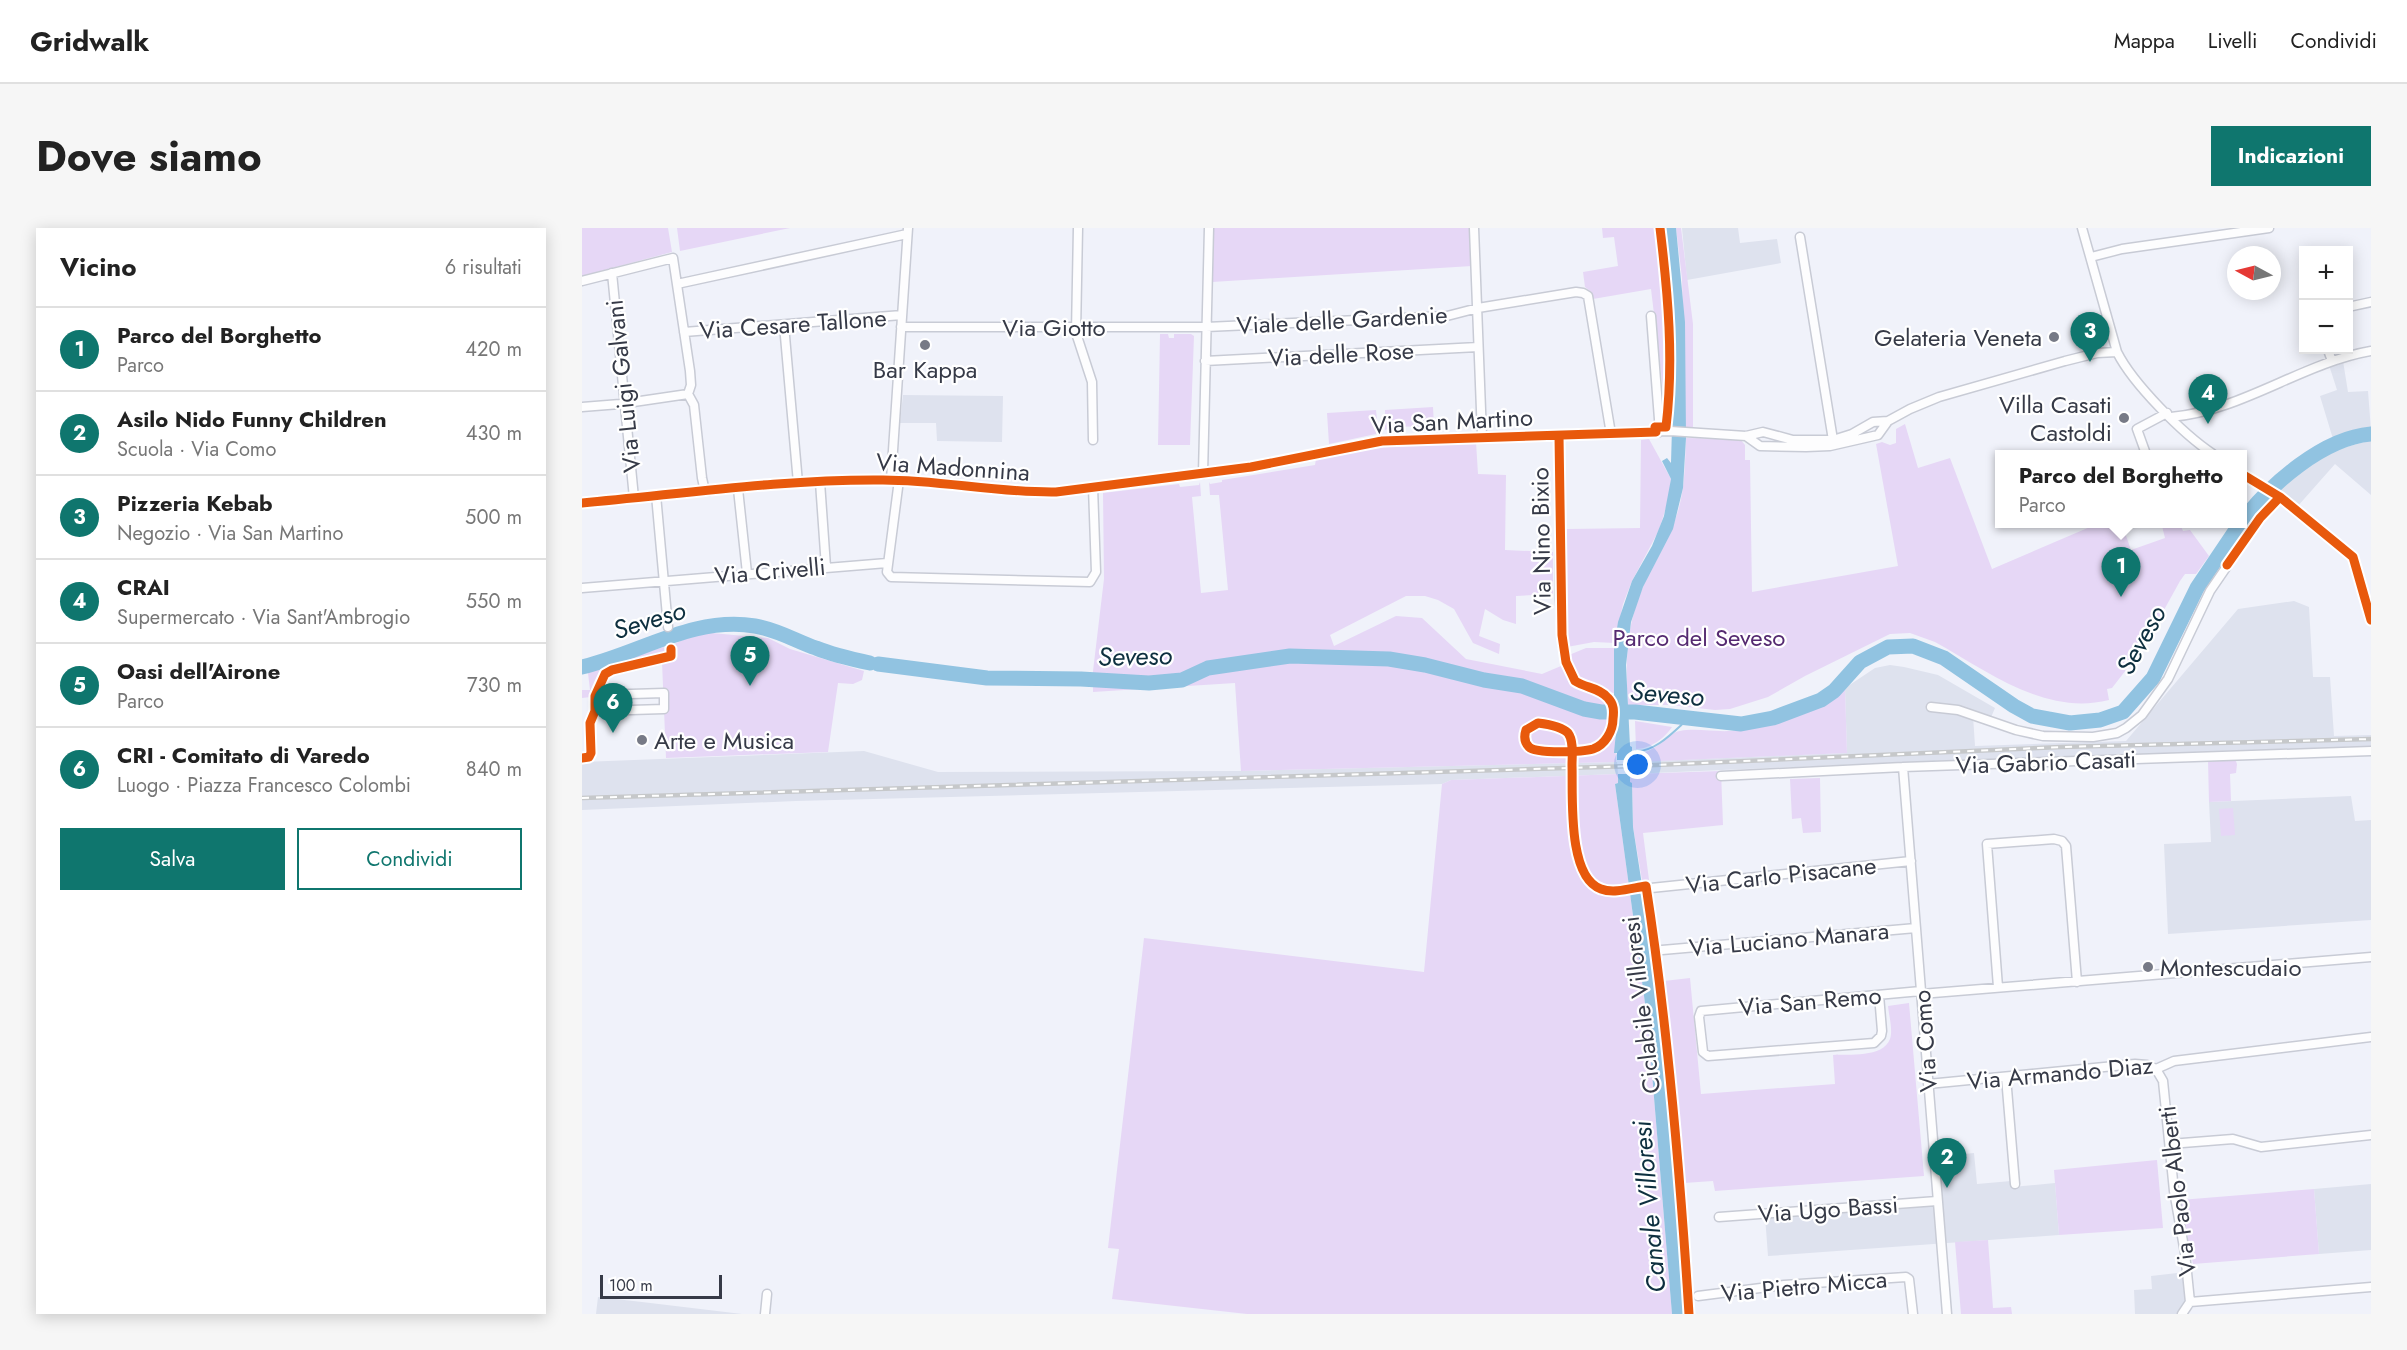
<!DOCTYPE html>
<html lang="it">
<meta charset="utf-8">
<style>
body{margin:0;font-family:Jost,sans-serif;background:#f6f6f6;color:#222}
.controls{position:absolute;right:18px;top:18px;display:grid;overflow:hidden;border-radius:0px;box-shadow:0 3px 15px #0003}
.controls button{width:54px;height:54px;display:grid;place-items:center;padding:0;border:0;border-bottom:2px solid #e0e0e0;background:#fff;color:#222;font:30px sans-serif}
.compass{position:absolute;left:1645px;top:18px;width:54px;height:54px;border-radius:50%;background:#fff;box-shadow:0 3px 15px #0003;rotate:277deg}
.scale{position:absolute;left:18px;bottom:15px;width:122px;box-sizing:border-box;padding-left:6px;border:3px solid #363a47;border-top:0;font-size:16px;line-height:21px;white-space:nowrap;color:#363a47;-webkit-text-stroke:4px #fff;paint-order:stroke}
.you{position:absolute;left:1056px;top:537px;width:21px;height:21px;margin:-15px;border:4px solid #fff;border-radius:50%;background:#1a73e8;box-shadow:0 0 0 9px #1a73e833}
.badge{display:grid;place-items:center;width:39px;height:39px;border-radius:50%;background:#0f766e;color:#fff;font-size:20px;font-weight:700}
.pin{position:absolute;translate:-50% -50px;filter:drop-shadow(0 2px 3px #0008)}
.pin::after{content:'';position:absolute;top:32px;width:21px;height:18px;background:inherit;clip-path:polygon(0 0,100% 0,50% 100%)}
.popup{position:absolute;left:1413px;top:222px;width:252px;height:78px;box-sizing:border-box;display:grid;place-content:center;border-radius:0px;background:#fff;filter:drop-shadow(0 2px 4px #0005);font-size:20px;white-space:nowrap;color:#767676}
.popup b{font-size:22px;color:#222}
.popup::after{content:'';position:absolute;left:50%;top:100%;margin-left:-12px;border:12px solid transparent;border-top-color:#fff}
.list{margin:0;padding:0;list-style:none}
h2{display:flex;justify-content:space-between;align-items:center;height:78px;margin:0;padding:0 24px;font-size:26px}
h2 small{font-size:20px;font-weight:400;color:#767676}
.list li{display:grid;grid-template-columns:39px 1fr auto;gap:18px;align-items:center;box-sizing:border-box;height:84px;padding:0 24px;border-top:2px solid #e0e0e0}
.list b{display:block;font-size:22px;white-space:nowrap}
.list p{margin:0;font-size:20px;white-space:nowrap;color:#767676}
.list em{font-size:20px;font-style:normal;color:#767676}
.actions{display:flex;gap:12px;padding:18px 24px}
.actions a{flex:1;padding:14px 0;border:2px solid #0f766e;border-radius:0px;text-align:center;font-size:21px;color:#0f766e}
.actions .main{background:#0f766e;color:#fff}
.map{position:relative;flex:none;width:1789px;height:1086px;overflow:hidden;border-radius:0px}
header{display:flex;align-items:center;gap:36px;box-sizing:border-box;height:84px;padding:0 30px;background:#fff;border-bottom:2px solid #e0e0e0}
header strong{font-size:28px}
nav{display:flex;gap:33px;margin-inline-start:auto;font-size:21px}
.intro{display:flex;align-items:center;justify-content:space-between;box-sizing:border-box;height:144px;padding:0 36px}
h1{margin:0;font-size:42px}
.button{padding:15px 27px;border-radius:0px;background:#0f766e;color:#fff;font-size:21px;font-weight:700}
main{display:flex;gap:36px;padding:0 36px}
aside{flex:1;background:#fff;border-radius:0px;box-shadow:0 3px 15px #0003}
.map>svg:first-child{display:block}
.built{fill:#dee2ee}
.green{fill:#e6d7f6}
.water{fill:#91c3e1}
.lines{fill:none;stroke-linecap:round;stroke-linejoin:round}
.stream{stroke:#91c3e1;stroke-width:2}
.river{stroke:#91c3e1;stroke-width:15}
.minor-casing{stroke:#c8cbd5;stroke-width:11}
.minor{stroke:#fdfdfe;stroke-width:8}
.rail-casing{stroke:#c6c8ca;stroke-width:4.5}
.rail{stroke:#fff;stroke-width:2;stroke-dasharray:7;stroke-linecap:butt}
.cycleway-casing{stroke:#fff;stroke-width:13}
.cycleway{stroke:#e8590c;stroke-width:9}
.poi-dot{fill:#777a86;stroke:#fff;stroke-width:2}
.labels{text-anchor:middle;dominant-baseline:central;stroke-width:4.5;stroke-linejoin:round;paint-order:stroke}
.street-label{font-size:24px;fill:#363a47;stroke:#fff}
.poi-label{font-size:24px;fill:#363a47;stroke:#fff;text-anchor:end}
.park-label{font-size:24px;fill:#552a71;stroke:#fff}
.water-label{font-size:26px;font-style:italic;fill:#0d2f3f;stroke:#fff}
</style>
<header>
<strong>Gridwalk</strong>
<nav><a>Mappa</a><a>Livelli</a><a>Condividi</a></nav>
</header>
<div class="intro"><h1>Dove siamo</h1><a class="button">Indicazioni</a></div>
<main>
<aside>
<h2>Vicino<small>6 risultati</small></h2>
<ul class="list">
<li><span class="badge">1</span><div><b>Parco del Borghetto</b><p>Parco</p></div><em>420 m</em></li>
<li><span class="badge">2</span><div><b>Asilo Nido Funny Children</b><p>Scuola · Via Como</p></div><em>430 m</em></li>
<li><span class="badge">3</span><div><b>Pizzeria Kebab</b><p>Negozio · Via San Martino</p></div><em>500 m</em></li>
<li><span class="badge">4</span><div><b>CRAI</b><p>Supermercato · Via Sant'Ambrogio</p></div><em>550 m</em></li>
<li><span class="badge">5</span><div><b>Oasi dell'Airone</b><p>Parco</p></div><em>730 m</em></li>
<li><span class="badge">6</span><div><b>CRI - Comitato di Varedo</b><p>Luogo · Piazza Francesco Colombi</p></div><em>840 m</em></li>
</ul>
<div class="actions"><a class="main">Salva</a><a>Condividi</a></div>
</aside>
<div class="map">
<svg width="1789" height="1086" viewBox="0 0 1789 1086">
<rect width="100%" height="100%" fill="#f0f2fa"/>
<path class="built" d="M1100,0H1156L1158,15L1195,11L1199,35L1105,52Z
M1761,133L1766,164L1786,163L1789,202L1751,211L1738,168L1755,162L1747,137Z
M321,167L421,168L420,214L355,213L354,195H318Z
M1789,212V267L1753,236L1715,279L1695,263L1709,251L1751,223Z
M1712,373L1727,379L1731,449H1748L1752,508L1789,507V520L1376,532L1048,546L1047,534L1265,525L1263,460L1293,440L1308,437L1322,439L1356,447L1413,480L1407,494L1391,488L1393,518L1544,513L1656,381Z
M282,523L356,544L659,543L1035,534L1036,546L869,552L860,556L214,573L0,582V534Z
M1769,568L1773,593L1789,592V692L1586,706L1582,616L1629,614L1627,574Z
M1392,925L1395,956L1429,953L1430,959L1473,955L1477,1007L1186,1028L1183,988L1357,975L1354,929Z
M1789,956V1022L1737,1026L1732,961Z
M1604,1044L1607,1076L1602,1086H1553L1552,1062L1570,1061L1569,1048Z
M16,1069L60,1074L160,1086H14Z"/>
<path class="green" d="M0,0H86L90,24L0,48Z
M95,0H208L98,23Z
M631,0H889L890,38L630,54Z
M1020,0H1076L1085,103L1083,178L1069,61L1011,71L1008,63L1003,59L1001,44L1036,38L1032,9L1021,10Z
M1094,0H1099L1111,96V201H1103L1100,50Z
M578,106H586L587,110H592V106H609L612,108L608,217H576Z
M851,179L852,198L810,199L803,202V182Z
M794,182L796,201L794,206L747,216L745,185Z
M1323,196L1336,240L1368,230L1410,341L1515,296H1540L1549,322L1583,310L1580,298L1598,296L1601,303L1608,302L1627,328L1614,346H1603L1598,353L1561,420L1530,460L1525,461L1527,472C1463,488 1407,444 1353,414L1328,405L1308,406L1223,448L1186,469L1148,481L1133,482L1088,477H1046C1043,436 1044,397 1061,359C1073,333 1088,311 1096,283C1103,260 1103,234 1104,210L1158,211L1163,217V232H1168L1170,364L1316,338L1294,216L1300,214L1308,217L1314,215V201Z
M1067,211L1089,251L1087,270L1077,302L1050,353L1041,376L1033,415L1012,414L985,419V301L1058,300L1059,212Z
M894,214L896,246L924,247L923,322L971,324V366L934,368V396L921,392L903,381L897,408L918,416L917,426L891,415L872,381L856,372L843,368H824L748,407L752,418L814,388L840,390L884,431L960,446L979,438L989,456L1025,472L1028,477L1027,499L1033,500L1034,534L659,543L653,455L511,464V443L522,351L521,265L597,256L598,259L617,257L618,254L619,268L610,269L619,365L646,362L637,267H628L627,254L628,256L640,254V252L733,237L734,231L791,220Z
M119,404L186,410L208,421L282,443L280,452L271,456L256,455L246,524L84,530L80,434L93,431L92,416Z
M82,419L83,424L22,442L9,469L0,470V462H8L6,445L9,441Z
M1004,420H1032V465C1012,460 985,453 987,427Z
M1263,460L1265,525L1055,534L1054,525C1075,526 1084,505 1098,503C1114,500 1132,504 1148,503C1190,500 1229,482 1263,460Z
M1053,493L1090,499C1083,510 1068,521 1054,521Z
M1653,531L1655,536L1654,545L1648,546L1649,573L1627,574L1626,532Z
M1139,543L1141,597L1061,605L1067,652H1060L1051,599L1050,555H1048V546Z
M1036,546V555L1033,556L1066,797L1090,1086H665L530,1071L537,1021L526,1020L562,710L842,744L860,556L869,552Z
M1238,550L1239,604L1221,605L1219,590L1210,591L1208,551Z
M1651,580L1653,607L1639,608L1637,581Z
M1108,750L1119,866L1253,856L1251,827C1266,826 1301,830 1308,811C1311,802 1307,788 1306,778L1327,775L1342,948L1133,963L1131,953L1102,955L1082,753Z
M1575,932L1581,1000L1477,1007L1472,942Z
M1732,961L1737,1026L1611,1036L1598,972Z
M1406,1012L1411,1080L1429,1079L1430,1086H1379L1373,1014Z"/>
<path class="water" d="M1082,0H1094L1103,94L1104,210L1101,260L1091,301L1061,359L1049,394L1044,437L1048,518L1050,519V525H1047V532H1035V525H1032L1035,493L1032,473V420L1036,394L1050,353L1070,318L1082,288L1089,251L1080,233L1085,230L1089,235C1092,156 1090,78 1082,0Z
M1036,546H1048V554L1050,555L1051,599L1075,754L1083,817L1105,1086H1090L1066,797L1033,556L1036,555Z"/>
<g class="lines">
<path class="stream" d="M1054,523C1074,524 1093,502 1107,490"/>
<path class="river" d="M1660,293C1689,256 1741,210 1789,206
M296,436L405,450L499,451L567,455L600,452L626,440L708,428L807,431L843,437L902,452L940,458L1002,481L1019,484H1053L1159,496L1191,490L1239,472L1252,463L1278,434L1306,419L1331,418L1362,430L1432,478L1450,488L1488,495L1518,492L1541,484L1571,450L1615,360L1658,296
M0,439C59,425 111,388 173,398C194,401 214,413 234,420C251,427 269,431 288,435"/>
<g class="minor-casing">
<path id="minor" d="M496,0L494,105L510,154L511,212
M892,0L900,208
M1500,0L1535,124C1551,156 1601,206 1631,226
M1218,9L1251,212
M1509,29L1540,21L1687,0
M30,45L52,270
M0,53L91,30L108,143L109,157L106,166L112,177L120,250L122,259L127,263
M95,56L325,6
M1766,79L1789,74
M1069,88L1078,204
M202,97L216,255
M319,99H624L865,88L896,80L994,64L1001,65L1006,68L1029,206
M102,104L320,87
M1746,122L1750,133
M623,133L896,119
M0,179L38,176L106,166
M1589,189C1660,183 1720,135 1789,123
M977,208L978,371L981,418
M1164,208L1178,218L1224,219L1248,218L1296,207L1306,193
M1564,226L1555,201L1585,185
M621,246L627,0
M1660,246L1698,269L1771,329L1789,392
M309,252L326,0
M317,252L305,344L309,349L508,354L514,344L511,259
M238,254L244,339
M156,261L165,345
M74,267L86,399
M0,275C100,266 201,251 301,252C359,252 416,265 474,264L669,239L800,213L1088,203L1164,208L1181,204L1211,212H1251L1270,206L1291,194L1306,193L1328,181L1357,169L1483,133L1515,125L1535,124
M0,360L305,335
M82,465V481L16,483V467Z
M1349,479L1376,482L1434,502L1461,508L1511,509L1535,505L1544,500L1560,487L1586,451L1628,363L1678,290L1698,269
M1321,539L1365,1086
M1139,548L1321,539L1789,523
M1069,660L1329,633
M1080,722L1334,700
M1416,759L1405,616L1472,611L1480,613L1484,618L1495,754
M1339,766L1789,729
M1297,767L1300,803L1299,808L1292,815L1126,828L1121,824L1117,789L1119,783L1339,763
M1574,841L1592,833L1789,809
M1424,849L1433,956
M1346,856L1553,836L1565,837L1574,841L1581,853L1592,963L1603,1025L1608,1074L1600,1086
M1588,916L1651,911L1679,919L1789,907
M1137,989L1355,973
M1116,1068L1202,1057L1324,1049L1327,1051L1331,1086
M1608,1074L1789,1059
M183,1086L185,1066"/>
</g>
<use href="#minor" class="minor"/>
<g class="rail-casing">
<path id="rail" d="M0,570L1051,538L1479,519L1789,511"/>
</g>
<use href="#rail" class="rail"/>
<g class="cycleway-casing">
<path id="cycleway" d="M977,208L980,407L984,434L993,453C1004,460 1018,460 1026,470C1032,476 1032,483 1031,491C1031,503 1023,517 1011,521C1001,524 954,526 947,519C942,514 942,508 944,502L956,495C964,496 980,499 986,505C992,513 990,528 990,537C991,567 985,649 1019,661C1032,666 1050,660 1064,658C1086,799 1098,943 1107,1086
M1660,246L1698,269L1771,329L1789,392
M0,275C100,266 201,251 301,252C359,252 416,265 474,264L669,239L800,213L1074,204L1073,199H1084C1092,132 1086,66 1078,0
M1645,337L1678,290L1698,269
M0,530L7,529L9,525L8,495L13,483V468L23,446L30,442L89,428V421"/>
</g>
<use href="#cycleway" class="cycleway"/>
</g>
<g class="poi-dot">
<circle cx="1472" cy="109" r="6"/>
<circle cx="343" cy="117" r="6"/>
<circle cx="1542" cy="190" r="6"/>
<circle cx="60" cy="512" r="6"/>
<circle cx="1566" cy="739" r="6"/>
</g>
<g class="labels">
<g class="street-label">
<text transform="translate(760 92) rotate(-3)">Viale delle Gardenie</text>
<text transform="translate(211 96) rotate(-4)">Via Cesare Tallone</text>
<text x="472" y="99">Via Giotto</text>
<text transform="translate(759 126) rotate(-3)">Via delle Rose</text>
<text transform="translate(41 158) rotate(-96)">Via Luigi Galvani</text>
<text transform="translate(870 193) rotate(-3)">Via San Martino</text>
<text transform="translate(371 239) rotate(4)">Via Madonnina</text>
<text transform="translate(959 313) rotate(-91)">Via Nino Bixio</text>
<text transform="translate(188 343) rotate(-5)">Via Crivelli</text>
<text transform="translate(1464 534) rotate(-2)">Via Gabrio Casati</text>
<text transform="translate(1199 647) rotate(-6)">Via Carlo Pisacane</text>
<text transform="translate(1207 711) rotate(-5)">Via Luciano Manara</text>
<text transform="translate(1228 773) rotate(-5)">Via San Remo</text>
<text transform="translate(1059 777) rotate(-97)">Ciclabile Villoresi</text>
<text transform="translate(1343 813) rotate(-94)">Via Como</text>
<text transform="translate(1478 845) rotate(-5)">Via Armando Diaz</text>
<text transform="translate(1595 963) rotate(-97)">Via Paolo Alberti</text>
<text transform="translate(1246 981) rotate(-4)">Via Ugo Bassi</text>
<text transform="translate(1222 1058) rotate(-5)">Via Pietro Micca</text>
</g>
<g class="poi-label">
<text x="1460" y="109">Gelateria Veneta</text>
<text x="343" y="141" text-anchor="middle">Bar Kappa</text>
<text x="1530" y="176">Villa Casati<tspan x="1530" dy="28">Castoldi</tspan></text>
<text x="72" y="512" text-anchor="start">Arte e Musica</text>
<text x="1578" y="739" text-anchor="start">Montescudaio</text>
</g>
<g class="park-label">
<text x="1117" y="409">Parco del Seveso</text>
</g>
<g class="water-label">
<text transform="translate(67 392) rotate(-17)">Seveso</text>
<text transform="translate(1559 412) rotate(-61)">Seveso</text>
<text transform="translate(553 428) rotate(-1)">Seveso</text>
<text transform="translate(1085 466) rotate(5)">Seveso</text>
<text transform="translate(1067 979) rotate(-95)">Canale Villoresi</text>
</g>
</g>
</svg>
<div class="controls">
<button>+</button>
<button>−</button>
</div>
<svg class="compass" viewBox="-18 -18 36 36"><path d="M0-13l5 13h-10z" fill="#e53935"/><path d="M0 13l5-13h-10z" fill="#767676"/></svg>
<div class="scale">100 m</div>
<div class="you"></div>
<div class="pin badge" style="left:1539px;top:369px">1</div>
<div class="popup"><b>Parco del Borghetto</b>Parco</div>
<div class="pin badge" style="left:1365px;top:960px">2</div>
<div class="pin badge" style="left:1508px;top:134px">3</div>
<div class="pin badge" style="left:1626px;top:196px">4</div>
<div class="pin badge" style="left:168px;top:458px">5</div>
<div class="pin badge" style="left:31px;top:505px">6</div>
</div>
</main>
